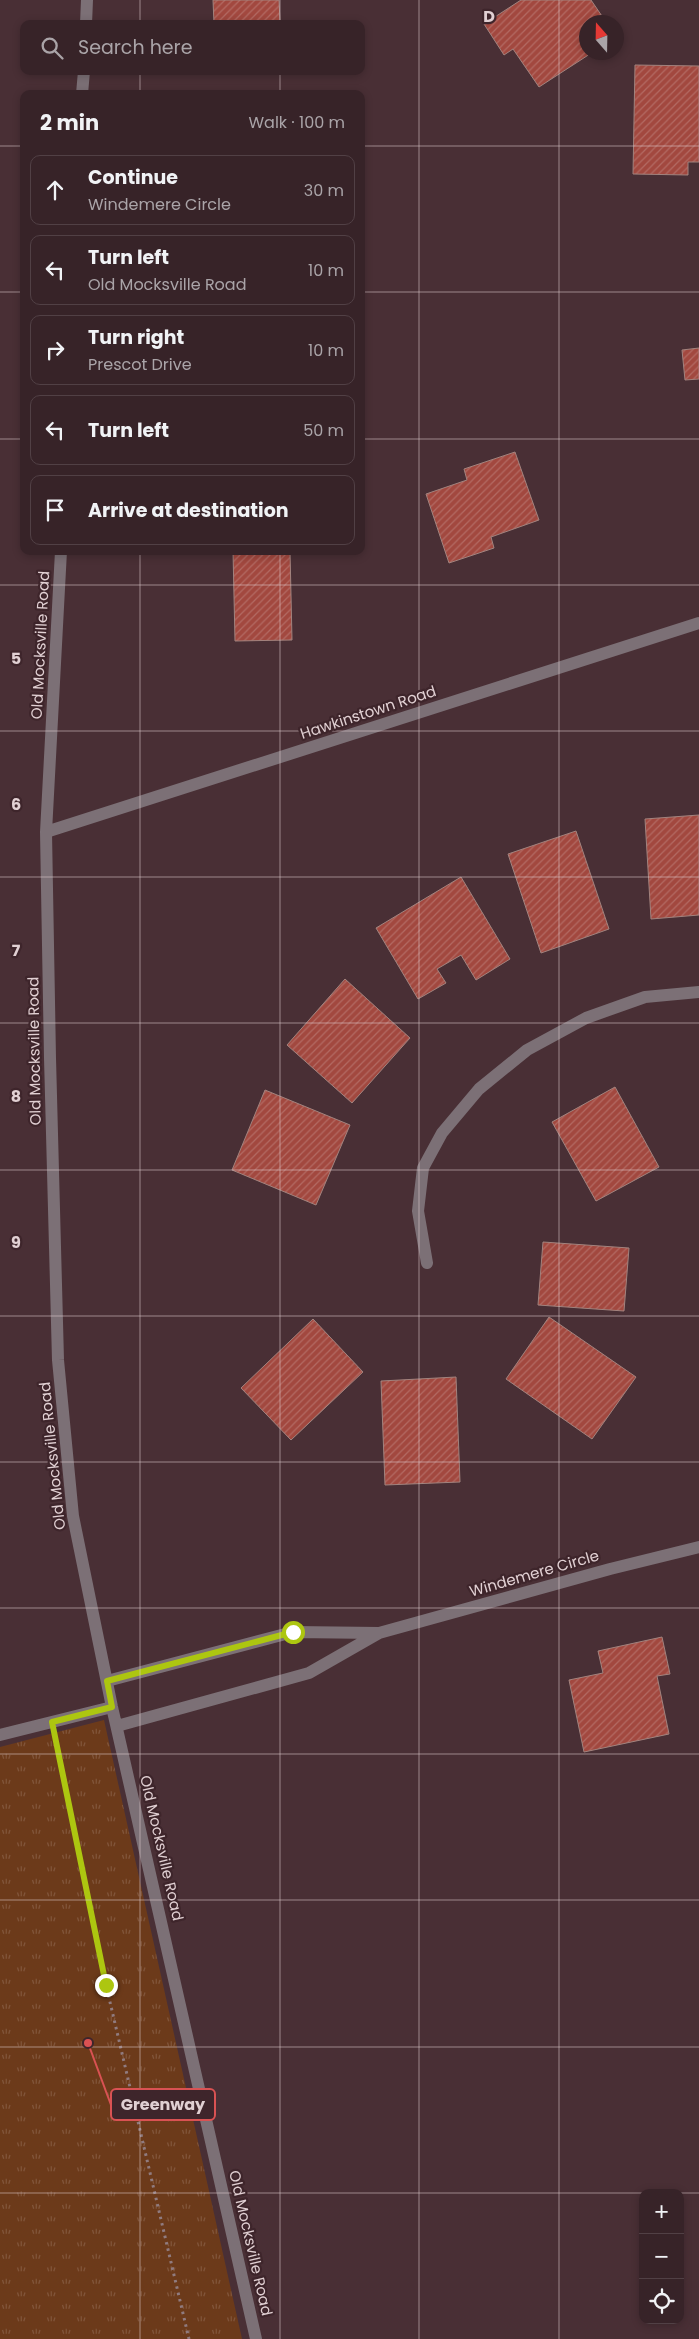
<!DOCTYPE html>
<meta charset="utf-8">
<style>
body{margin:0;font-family:Poppins,sans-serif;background:#3e2b30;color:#f1f3f6}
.controls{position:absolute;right:15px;bottom:15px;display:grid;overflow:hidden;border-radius:10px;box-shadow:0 2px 8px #0003}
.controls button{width:45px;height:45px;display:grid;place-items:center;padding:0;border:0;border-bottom:1px solid #514045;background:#372328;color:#f1f3f6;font:25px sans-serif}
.compass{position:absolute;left:579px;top:15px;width:45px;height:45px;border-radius:50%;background:#372328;box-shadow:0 2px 8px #0003;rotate:340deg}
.stop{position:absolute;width:15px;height:15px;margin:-11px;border:4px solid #adc610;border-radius:50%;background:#fff}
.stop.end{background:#adc610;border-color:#fff;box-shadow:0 1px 5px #0008}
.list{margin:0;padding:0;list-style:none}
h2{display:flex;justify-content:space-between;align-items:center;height:65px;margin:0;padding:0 20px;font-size:21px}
h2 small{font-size:16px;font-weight:400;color:#aaa4a8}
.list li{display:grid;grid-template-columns:32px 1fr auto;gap:15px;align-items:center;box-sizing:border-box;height:70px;margin:0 10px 10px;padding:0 10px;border:1px solid #514045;border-radius:10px}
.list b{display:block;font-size:19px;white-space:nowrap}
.list p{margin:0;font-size:16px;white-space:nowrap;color:#aaa4a8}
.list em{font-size:16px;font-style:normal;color:#aaa4a8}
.icon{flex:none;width:28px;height:28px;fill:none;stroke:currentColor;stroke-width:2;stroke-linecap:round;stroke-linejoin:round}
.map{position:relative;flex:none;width:699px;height:2339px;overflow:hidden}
.search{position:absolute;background:#372328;box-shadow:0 2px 8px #0003;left:20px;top:20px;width:345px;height:55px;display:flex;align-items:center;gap:12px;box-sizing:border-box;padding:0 18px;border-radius:10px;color:#aaa4a8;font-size:19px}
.panel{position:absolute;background:#372328;box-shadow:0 2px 8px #0003;left:20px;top:90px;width:345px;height:465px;border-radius:10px}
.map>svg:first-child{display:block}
.park{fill:url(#park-tufts)}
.building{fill:url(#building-hatch);stroke:#a2837e}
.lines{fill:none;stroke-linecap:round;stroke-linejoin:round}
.path{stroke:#907b7f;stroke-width:3;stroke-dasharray:2.5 4;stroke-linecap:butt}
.minor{stroke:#7c7076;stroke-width:12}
.route{stroke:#adc610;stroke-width:6}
.grid{fill:none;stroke:#e1d0d3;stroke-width:1;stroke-opacity:0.55}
.labels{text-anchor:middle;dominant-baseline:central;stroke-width:4.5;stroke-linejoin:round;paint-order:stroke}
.street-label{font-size:15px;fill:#e1d0d3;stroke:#3e252b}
.grid-label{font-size:16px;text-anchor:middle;font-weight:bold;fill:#e1d0d3;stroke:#3e252b;stroke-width:4.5;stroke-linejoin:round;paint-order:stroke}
.leader{fill:none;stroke:#d95253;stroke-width:2}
.callout-dot{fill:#d95253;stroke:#3e252b;stroke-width:2}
.callout{fill:#3e252b;stroke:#d95253;stroke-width:2}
.callout-label{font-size:16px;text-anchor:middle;font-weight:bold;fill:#e1d0d3}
</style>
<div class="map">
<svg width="699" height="2339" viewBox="0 0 699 2339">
<defs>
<pattern id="park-tufts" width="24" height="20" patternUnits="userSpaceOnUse" patternTransform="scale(1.25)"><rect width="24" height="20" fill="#6c3a1a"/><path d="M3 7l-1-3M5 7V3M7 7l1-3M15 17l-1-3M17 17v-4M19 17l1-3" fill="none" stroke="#81553a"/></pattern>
<pattern id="building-hatch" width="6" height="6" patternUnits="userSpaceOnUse" patternTransform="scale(1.25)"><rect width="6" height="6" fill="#a2483f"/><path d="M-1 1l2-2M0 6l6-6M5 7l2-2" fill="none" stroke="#b36a63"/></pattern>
</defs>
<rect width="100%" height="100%" fill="#492f35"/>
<path class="park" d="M104,1720L242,2339H0V1747Z"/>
<path class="building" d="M213,0H279L280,22L214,24Z
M521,0H591L606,22H586V52H593L539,87L513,49L504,55L484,24Z
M635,65L699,66V162H688V175L633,174Z
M699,348V379L685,380L682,350Z
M515,452L539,520L491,537L494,548L449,563L426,494L467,480L464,469Z
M233,551H290L292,640L235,641Z
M699,815V915L651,919L645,819Z
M576,831L609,929L541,953L508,854Z
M461,877L510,959L476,980L461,955L437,969L446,983L418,999L376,928Z
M345,979L410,1038L352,1103L287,1045Z
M615,1087L659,1167L596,1201L552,1122Z
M265,1090L350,1125L316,1205L232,1170Z
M543,1242L629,1248L624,1311L538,1305Z
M549,1317L636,1377L592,1439L506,1379Z
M313,1319L363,1372L291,1440L241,1388Z
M456,1377L460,1482L385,1485L381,1381Z
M662,1637L670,1674L657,1676L669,1734L584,1752L569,1680L603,1673L598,1651Z"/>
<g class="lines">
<path class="path" d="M57,1747L106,1985L189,2339"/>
<path class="minor" d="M86,24L87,0
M82,94L84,71
M61,551L46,832L50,1058L58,1360L73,1516L112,1707L256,2339
M46,832L699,623
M427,1263L418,1211L423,1168L442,1133L479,1089L527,1050L586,1018L645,997L699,992
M107,1681L293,1632L379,1633
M117,1726L309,1673L379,1633L610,1569L699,1547
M0,1735L112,1707"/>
</g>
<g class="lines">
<path class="route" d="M106,1985L52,1722L112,1707L107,1681L293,1632"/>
</g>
<path class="grid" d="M140,0V24M280,0V24M419,0V2339M559,0V2339M140,71V94M280,71V94M0,146H24M361,146H699M0,292H24M361,292H699M0,439H24M361,439H699M140,551V2339M280,551V2339M0,585H699M0,731H699M0,877H699M0,1023H699M0,1170H699M0,1316H699M0,1462H699M0,1608H699M0,1754H699M0,1900H699M0,2047H699M0,2193H643M680,2193H699"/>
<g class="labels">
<g class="street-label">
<text transform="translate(40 645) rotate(-87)">Old Mocksville Road</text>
<text transform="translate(368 712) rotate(-18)">Hawkinstown Road</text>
<text transform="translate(34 1051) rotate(-91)">Old Mocksville Road</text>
<text transform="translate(52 1456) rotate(-96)">Old Mocksville Road</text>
<text transform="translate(534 1573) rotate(-16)">Windemere Circle</text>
<text transform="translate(162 1848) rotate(77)">Old Mocksville Road</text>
<text transform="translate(251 2243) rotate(77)">Old Mocksville Road</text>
</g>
</g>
<g class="grid-label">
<text x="489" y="22">D</text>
<text x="16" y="664">5</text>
<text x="16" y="810">6</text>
<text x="16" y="956">7</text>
<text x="16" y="1102">8</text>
<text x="16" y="1248">9</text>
</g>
<path class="leader" d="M88 2043L111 2105"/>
<circle class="callout-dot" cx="88" cy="2043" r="5"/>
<rect class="callout" x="111" y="2089" width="104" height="31" rx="5"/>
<g class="callout-label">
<text x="163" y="2110">Greenway</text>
</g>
</svg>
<div class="controls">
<button>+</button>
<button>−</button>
<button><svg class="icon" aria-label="locate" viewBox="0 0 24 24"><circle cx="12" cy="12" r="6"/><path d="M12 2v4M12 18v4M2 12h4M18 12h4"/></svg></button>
</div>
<svg class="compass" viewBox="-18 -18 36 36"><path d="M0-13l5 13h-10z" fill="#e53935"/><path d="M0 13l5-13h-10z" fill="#aaa4a8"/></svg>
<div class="stop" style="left:293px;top:1632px"></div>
<div class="stop end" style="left:106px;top:1985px"></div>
<div class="search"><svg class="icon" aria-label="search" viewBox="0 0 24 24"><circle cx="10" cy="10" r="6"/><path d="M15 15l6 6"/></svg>Search here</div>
<section class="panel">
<h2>2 min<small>Walk · 100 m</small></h2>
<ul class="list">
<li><svg class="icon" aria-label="ahead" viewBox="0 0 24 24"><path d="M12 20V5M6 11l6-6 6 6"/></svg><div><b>Continue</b><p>Windemere Circle</p></div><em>30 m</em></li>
<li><svg class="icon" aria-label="left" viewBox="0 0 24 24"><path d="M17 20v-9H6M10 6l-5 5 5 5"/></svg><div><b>Turn left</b><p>Old Mocksville Road</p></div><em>10 m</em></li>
<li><svg class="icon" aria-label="right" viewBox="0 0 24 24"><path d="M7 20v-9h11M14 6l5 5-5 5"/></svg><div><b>Turn right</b><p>Prescot Drive</p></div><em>10 m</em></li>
<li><svg class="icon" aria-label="left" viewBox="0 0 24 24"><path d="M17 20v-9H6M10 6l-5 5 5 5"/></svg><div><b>Turn left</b></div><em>50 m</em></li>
<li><svg class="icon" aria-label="arrive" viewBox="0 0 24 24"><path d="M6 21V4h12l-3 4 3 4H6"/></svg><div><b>Arrive at destination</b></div></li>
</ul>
</section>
</div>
